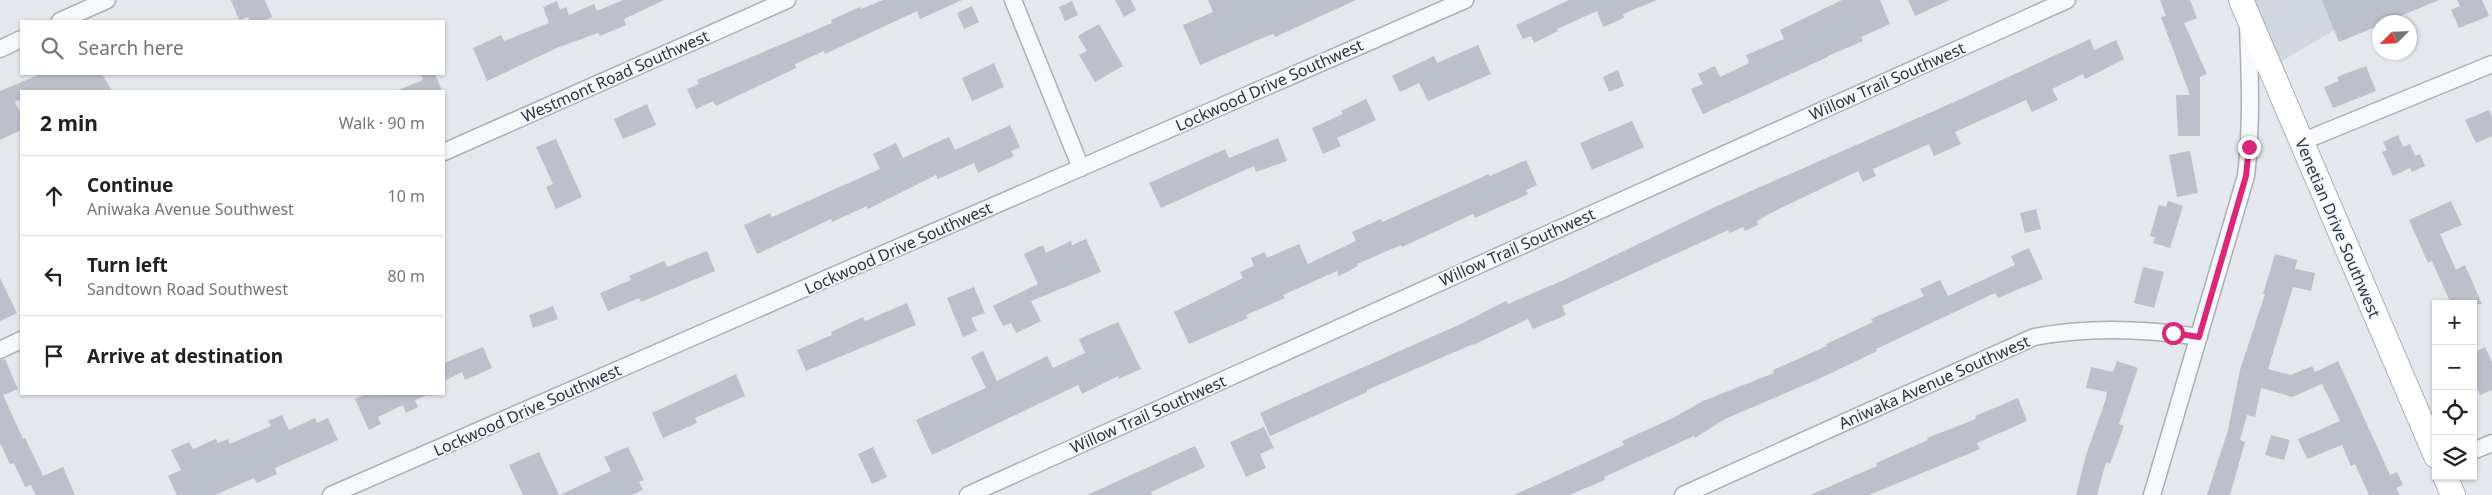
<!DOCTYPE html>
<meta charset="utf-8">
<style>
body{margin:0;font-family:"Noto Sans",sans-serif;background:#f2f2f2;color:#202124}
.controls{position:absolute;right:15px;bottom:15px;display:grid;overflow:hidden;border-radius:0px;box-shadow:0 1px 4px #0004}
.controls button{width:45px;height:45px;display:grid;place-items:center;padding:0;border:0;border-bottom:1px solid #e0e0e0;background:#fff;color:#202124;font:25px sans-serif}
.compass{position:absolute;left:2372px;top:15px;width:45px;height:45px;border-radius:50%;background:#fff;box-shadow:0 1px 4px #0004;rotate:246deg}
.stop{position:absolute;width:15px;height:15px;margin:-11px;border:4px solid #db2777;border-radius:50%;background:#fff}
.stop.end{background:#db2777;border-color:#fff;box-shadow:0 1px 5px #0008}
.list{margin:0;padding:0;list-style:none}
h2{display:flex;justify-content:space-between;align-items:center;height:65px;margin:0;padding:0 20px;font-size:21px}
h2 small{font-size:16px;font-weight:400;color:#757577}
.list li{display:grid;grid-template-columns:32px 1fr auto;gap:15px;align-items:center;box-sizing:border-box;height:80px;padding:0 20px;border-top:1px solid #e0e0e0}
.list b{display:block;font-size:19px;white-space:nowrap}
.list p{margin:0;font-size:16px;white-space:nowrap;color:#757577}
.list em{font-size:16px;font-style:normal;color:#757577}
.icon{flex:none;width:28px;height:28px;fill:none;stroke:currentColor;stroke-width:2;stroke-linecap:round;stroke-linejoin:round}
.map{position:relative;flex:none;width:2492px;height:495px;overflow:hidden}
.search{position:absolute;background:#fff;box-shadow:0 1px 4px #0004;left:20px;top:20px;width:425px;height:55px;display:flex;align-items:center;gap:12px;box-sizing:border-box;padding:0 18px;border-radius:0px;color:#757577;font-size:19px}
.panel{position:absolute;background:#fff;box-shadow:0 1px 4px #0004;left:20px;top:90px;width:425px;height:305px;border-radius:0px}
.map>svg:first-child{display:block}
.built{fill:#d2d6de}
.building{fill:#bbc0ca}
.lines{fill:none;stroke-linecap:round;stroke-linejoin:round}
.street-casing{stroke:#a9aeb7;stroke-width:19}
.secondary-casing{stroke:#a9aeb7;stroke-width:26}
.street{stroke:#f7f8fa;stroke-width:16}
.secondary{stroke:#fff;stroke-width:24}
.route{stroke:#db2777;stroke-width:6}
.labels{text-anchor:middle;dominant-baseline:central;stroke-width:4;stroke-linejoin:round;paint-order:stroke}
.street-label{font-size:16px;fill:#2b3445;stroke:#f4f6f9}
</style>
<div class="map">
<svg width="2492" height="495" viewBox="0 0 2492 495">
<rect width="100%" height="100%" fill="#e4e7ec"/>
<path class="built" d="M2243,0H2386L2270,68Z"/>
<path class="building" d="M231,0H265L272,17L263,21H250L248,17L239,20Z
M623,0H664L624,19L626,25L600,36L598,33L559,47L487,81L473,48L501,35L504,41L549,23L543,7L557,1L560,10L566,7L569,15L594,4L597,11Z
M883,0H962L920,19L917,11L825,54L824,51L795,64L796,68L716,106L713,101L696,109L687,89L699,84L697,80L832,23L831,20L860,7L861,9Z
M1115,0H1131L1136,10L1124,17Z
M1208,0H1356L1275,37L1274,34L1267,36L1200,65L1183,25L1213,12Z
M1569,0H1657L1623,14L1624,18L1603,27L1597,11L1557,29L1558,31L1534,43L1531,36L1523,39L1516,25Z
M1842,0H1880L1890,24L1861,37L1863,41L1828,56V57L1703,114L1691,89L1703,84L1698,74L1715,66L1720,77L1749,63L1746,55L1784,39L1780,30Z
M1908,0H1950L1915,16Z
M2160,0H2190L2197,18L2184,23L2207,74L2200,77V136H2178L2176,95H2190L2161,17L2166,16Z
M2322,0H2439L2386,22H2380V25L2339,42Z
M2457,0H2482L2489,16L2459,28L2451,10L2460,6Z
M1072,1L1078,15L1065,21L1059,7Z
M972,6L979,22L964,29L957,13Z
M1099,24L1123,66L1095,82L1079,55L1087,51L1078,36Z
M2090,39L2094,50L2116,40L2124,59L2085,79L2083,74L2052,89L2058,100L2032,112L2026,100L1955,132L1961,144L1934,156L1929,144L1873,169L1876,176L1863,182L1858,171L1771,213L1757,221L1758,225L1745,231L1743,227L1730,233L1728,230L1562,306L1566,315L1533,329L1528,319L1473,345V344L1367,390V392L1270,436L1260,413L1463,323L1506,301L1508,304L1566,279L1717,206L1961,99Z
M1478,45L1491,74L1428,101L1419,83L1400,92L1392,76L1434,56L1437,63Z
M994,63L1004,87L972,101L962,78Z
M2366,66L2376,91L2333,108L2324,87L2339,81L2337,77Z
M1618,70L1624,86L1609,92L1603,77Z
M41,74H102L112,91H21V99L15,102L21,115V130L0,140V91Z
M421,74H435L442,91H396L423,80Z
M1366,99L1376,120L1337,138L1341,146L1323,154L1312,128L1343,114L1341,111Z
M647,104L656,125L623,139L614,119Z
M2489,110L2492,118V136L2476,143L2465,120Z
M1632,121L1644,147L1592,170L1580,143Z
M1010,125L1020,147L1011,151L1014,156L978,173L974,163L938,179L936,175L868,209L867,206L832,222L831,219L757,254L744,225L770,213L772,217L880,169L873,154L896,143L903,158L949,137L955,150Z
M2398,135L2403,147L2410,144L2415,156L2420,154L2425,166L2412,172L2410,168L2393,176L2382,152L2387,150L2383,142Z
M1278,138L1287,161L1256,172L1254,166L1161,208L1149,183L1225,149L1229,158Z
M556,139L582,197L556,209L546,187L553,184L536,147Z
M2190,151L2198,193L2177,197L2169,155Z
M1526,160L1537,185L1526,190L1528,194L1475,218L1473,214L1402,247L1401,245L1357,264L1358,266L1339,276L1337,271L1283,295L1285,298L1246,315L1248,318L1189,344L1174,312L1243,278L1240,272L1254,266L1251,258L1265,252L1267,258L1299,244L1308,264L1356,241L1352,232L1381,219L1382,222L1489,174L1490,176Z
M2168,201L2183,206L2170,248L2153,243L2155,237L2150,236L2159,205L2166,207Z
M2451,201L2462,225L2440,234L2456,270L2465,265L2482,304H2451L2432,261L2428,263L2409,220Z
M2036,209L2041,229L2025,233L2020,213Z
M1086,239L1101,272L1031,301L1041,321L1016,333L1011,323L1003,326L993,306L1038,284L1024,254L1043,245L1046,253L1071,241L1072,245Z
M2029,248L2043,279L1998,298L1995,293L1876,349L1877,351L1823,377L1725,419L1695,438L1694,436L1604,477L1605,480L1569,495H1514L1624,445L1622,441L1673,418L1703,401L1774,373L1773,370L1827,346L1826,344L1873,322L1871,319L1924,296L1920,289L1940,280L1948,296L2015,265L2011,256Z
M707,251L715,271L641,302L639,298L608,311L600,293L631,280L629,276L664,261L667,267Z
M2275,254L2297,260L2295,269L2315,273L2311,291L2293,287L2268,369L2291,375L2312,366L2315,372L2338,361L2390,475L2397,472L2403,485L2396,488L2400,495H2369L2355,464L2351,466L2342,445L2307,459L2298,439L2340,421L2322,384L2292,397L2261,388L2255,417L2247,415L2240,440L2245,442L2230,495H2207L2228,430L2240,370L2265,294H2263Z
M2143,267L2164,272L2154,308L2134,303Z
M0,278L17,313L0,321Z
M974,287L985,313L971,318L977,331L963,337L947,298Z
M907,303L916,325L806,371L797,350L832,335L831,332L863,317L865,321Z
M553,306L558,319L533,328L529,315Z
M1118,322L1141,369L1119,379L1118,376L1082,394L1078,385L932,455L916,420L986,388L971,357L983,351L997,381L1047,356L1053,368L1085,353L1079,339Z
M483,347L492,368L465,380L462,372L444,381V363Z
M2485,347L2492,362V390L2480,395L2473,379V353Z
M5,359L18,389L3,395L23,439L25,438L43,476L63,467L75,495H36L31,485L25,487L14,463L10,464L0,443V360Z
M2117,361L2138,368L2119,424L2124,426L2110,464L2106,462L2097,495H2076L2086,455L2106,399L2107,392L2086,388L2091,367L2113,372Z
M736,374L745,396L695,418L697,423L663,438L652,413Z
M366,394H429L415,400L418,407L406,413L403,405L378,417L381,424L369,430L355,399Z
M2018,398L2027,421L1977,443L1980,449L1869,495H1810L1877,466L1876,463L1928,440L1927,438L1976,419L1975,416Z
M282,415L289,430L315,418L317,423L328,418L338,440L275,468L277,474L257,483L254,478L215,495H177L168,476L181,470L171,450L189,442L193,449L216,439L218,443L228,439L230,444L271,426L268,421Z
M1264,427L1274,448L1260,454L1266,468L1246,477L1230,442Z
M2271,435L2290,440L2284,460L2265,455Z
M1195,446L1205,467L1151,492L1152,495H1087Z
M628,447L644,480L639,482L643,490L632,495H560L611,471L604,457Z
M873,447L887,477L872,484L858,454Z
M539,452L559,495H523L509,465Z"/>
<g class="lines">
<g class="street-casing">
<path id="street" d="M1013,0L1081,168
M60,21L107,0
M0,49L21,39
M2301,142L2492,64
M444,152L787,0
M0,350L21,340
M2473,451L2492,443
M331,495L1465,0
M968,495L2067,0
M1683,495L2034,337C2087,327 2146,329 2199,337
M2152,495L2246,176C2252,126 2250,76 2248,26"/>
</g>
<g class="secondary-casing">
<path id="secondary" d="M2241,0L2436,456
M2445,476L2453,495"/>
</g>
<use href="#street" class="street"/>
<use href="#secondary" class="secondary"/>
</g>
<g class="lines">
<path class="route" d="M2173,333L2199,337L2246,176L2249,147"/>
</g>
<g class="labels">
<g class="street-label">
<text transform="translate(615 76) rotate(-24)">Westmont Road Southwest</text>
<text transform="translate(1887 81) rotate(-24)">Willow Trail Southwest</text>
<text transform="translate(1269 85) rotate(-24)">Lockwood Drive Southwest</text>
<text transform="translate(2338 228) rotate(67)">Venetian Drive Southwest</text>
<text transform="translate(1517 247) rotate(-24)">Willow Trail Southwest</text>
<text transform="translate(898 248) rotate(-24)">Lockwood Drive Southwest</text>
<text transform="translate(1934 382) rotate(-24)">Aniwaka Avenue Southwest</text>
<text transform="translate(527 410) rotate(-24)">Lockwood Drive Southwest</text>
<text transform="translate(1148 414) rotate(-24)">Willow Trail Southwest</text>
</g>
</g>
</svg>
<div class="controls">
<button>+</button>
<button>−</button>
<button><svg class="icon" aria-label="locate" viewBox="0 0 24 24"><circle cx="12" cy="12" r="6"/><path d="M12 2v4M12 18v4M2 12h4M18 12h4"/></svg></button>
<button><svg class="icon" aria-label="layers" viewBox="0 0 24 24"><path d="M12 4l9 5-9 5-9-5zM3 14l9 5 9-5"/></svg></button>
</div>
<svg class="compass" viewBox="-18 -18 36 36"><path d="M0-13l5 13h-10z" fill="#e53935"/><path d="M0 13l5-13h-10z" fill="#757577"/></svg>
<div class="stop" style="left:2173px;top:333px"></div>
<div class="stop end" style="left:2249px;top:147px"></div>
<div class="search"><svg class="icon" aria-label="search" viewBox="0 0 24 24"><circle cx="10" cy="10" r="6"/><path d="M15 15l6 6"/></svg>Search here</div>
<section class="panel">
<h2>2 min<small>Walk · 90 m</small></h2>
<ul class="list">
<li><svg class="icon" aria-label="ahead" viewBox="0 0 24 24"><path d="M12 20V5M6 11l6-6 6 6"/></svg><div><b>Continue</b><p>Aniwaka Avenue Southwest</p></div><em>10 m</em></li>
<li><svg class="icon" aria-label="left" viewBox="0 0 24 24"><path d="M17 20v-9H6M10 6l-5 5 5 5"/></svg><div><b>Turn left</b><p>Sandtown Road Southwest</p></div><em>80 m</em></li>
<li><svg class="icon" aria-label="arrive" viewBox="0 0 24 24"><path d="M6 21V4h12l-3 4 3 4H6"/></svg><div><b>Arrive at destination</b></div></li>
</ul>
</section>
</div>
